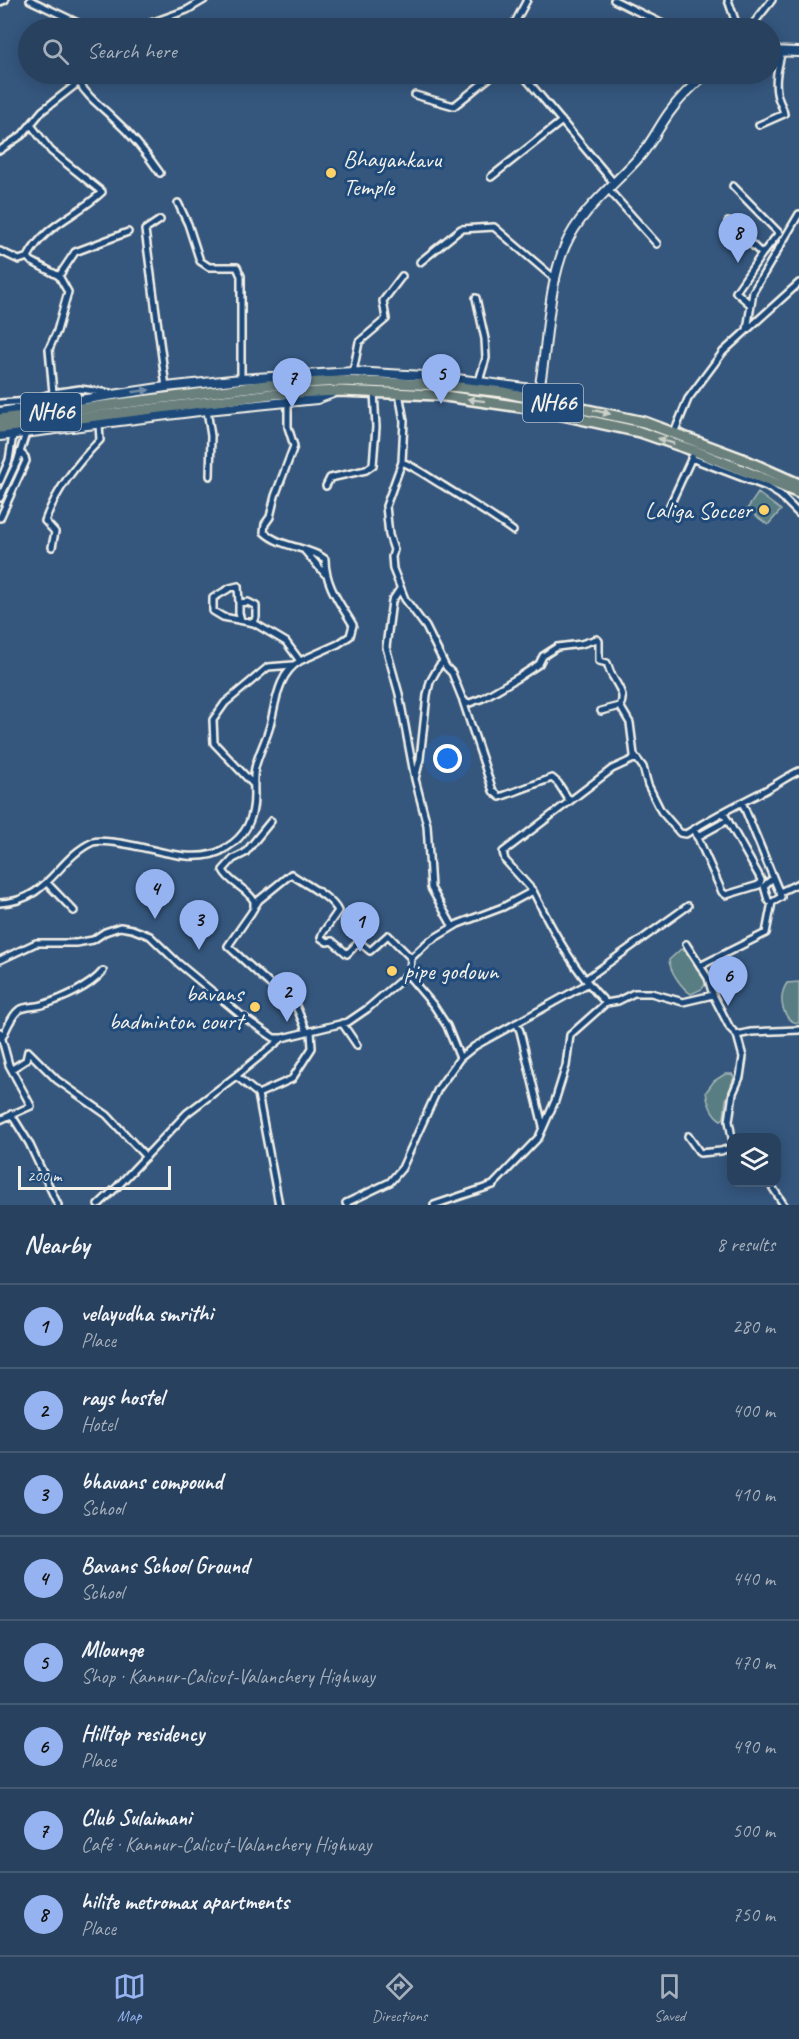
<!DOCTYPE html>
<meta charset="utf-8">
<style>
body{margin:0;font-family:Caveat,sans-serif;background:#344c67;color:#f1f3f6}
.controls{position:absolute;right:18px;bottom:18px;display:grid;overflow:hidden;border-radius:12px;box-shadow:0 3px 15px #0003}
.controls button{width:54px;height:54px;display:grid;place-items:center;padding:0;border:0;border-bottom:2px solid #445a73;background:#28415e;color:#f1f3f6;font:30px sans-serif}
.scale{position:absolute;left:18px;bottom:15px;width:153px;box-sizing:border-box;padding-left:6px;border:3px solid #f4f1e8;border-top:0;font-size:16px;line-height:21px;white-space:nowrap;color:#f4f1e8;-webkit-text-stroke:4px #1f4a7a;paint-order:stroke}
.you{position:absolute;left:448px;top:759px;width:21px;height:21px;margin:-15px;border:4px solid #fff;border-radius:50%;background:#1a73e8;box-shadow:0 0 0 9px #1a73e833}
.badge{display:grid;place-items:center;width:39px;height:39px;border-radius:50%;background:#95b2f1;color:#111;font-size:20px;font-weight:700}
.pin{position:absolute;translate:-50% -50px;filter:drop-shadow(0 2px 3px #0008)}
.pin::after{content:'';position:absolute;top:32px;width:21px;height:18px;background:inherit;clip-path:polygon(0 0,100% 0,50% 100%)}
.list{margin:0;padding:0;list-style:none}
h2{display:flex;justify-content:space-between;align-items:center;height:78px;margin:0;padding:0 24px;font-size:26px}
h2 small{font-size:20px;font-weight:400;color:#a5afbc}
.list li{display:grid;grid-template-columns:39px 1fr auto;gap:18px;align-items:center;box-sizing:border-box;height:84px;padding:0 24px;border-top:2px solid #445a73}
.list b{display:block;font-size:22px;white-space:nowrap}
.list p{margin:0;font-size:20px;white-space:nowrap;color:#a5afbc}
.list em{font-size:20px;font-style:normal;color:#a5afbc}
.icon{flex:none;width:33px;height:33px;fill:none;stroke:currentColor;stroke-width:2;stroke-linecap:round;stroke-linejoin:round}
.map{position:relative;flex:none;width:799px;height:1205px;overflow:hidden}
.search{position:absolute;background:#28415e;box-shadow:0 3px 15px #0003;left:18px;right:18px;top:18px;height:66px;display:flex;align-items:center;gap:15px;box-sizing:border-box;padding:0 21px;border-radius:33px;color:#a5afbc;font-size:22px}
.sheet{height:750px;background:#28415e}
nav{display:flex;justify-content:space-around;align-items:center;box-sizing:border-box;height:84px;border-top:2px solid #445a73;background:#28415e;font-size:16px;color:#a5afbc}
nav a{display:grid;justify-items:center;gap:3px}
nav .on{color:#95b2f1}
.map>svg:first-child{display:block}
.green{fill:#587d82;stroke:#a6b7b5;stroke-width:1.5}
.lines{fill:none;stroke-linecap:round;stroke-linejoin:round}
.street-casing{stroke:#f4f1e8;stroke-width:10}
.secondary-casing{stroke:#f4f1e8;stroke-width:12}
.highway-casing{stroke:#f4f1e8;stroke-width:14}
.street{stroke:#1f4a7a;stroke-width:5}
.secondary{stroke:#1f4a7a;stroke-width:8}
.highway{stroke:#6a807d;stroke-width:9}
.oneway{fill:#748da6}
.oneway2{fill:#cbcfc8}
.poi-dot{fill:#ffd166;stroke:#1f4a7a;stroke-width:2}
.labels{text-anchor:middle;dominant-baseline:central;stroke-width:6;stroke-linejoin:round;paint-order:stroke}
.shield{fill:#1f4a7a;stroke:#b4bfc7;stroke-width:1.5}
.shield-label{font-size:22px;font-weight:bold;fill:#f4f1e8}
.poi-label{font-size:24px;fill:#f4f1e8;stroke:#1f4a7a;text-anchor:start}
</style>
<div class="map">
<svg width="799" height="1205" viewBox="0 0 799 1205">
<rect width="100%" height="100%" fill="#35577e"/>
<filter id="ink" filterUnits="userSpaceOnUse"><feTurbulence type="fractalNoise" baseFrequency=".0167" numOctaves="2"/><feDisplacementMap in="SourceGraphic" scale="12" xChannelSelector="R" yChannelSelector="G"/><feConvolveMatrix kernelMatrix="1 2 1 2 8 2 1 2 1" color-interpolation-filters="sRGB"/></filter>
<g filter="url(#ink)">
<path class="green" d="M758,493L781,510L768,525L747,509Z
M681,949L690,954L707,982L702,989L691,994C682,988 670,972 669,960Z
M799,982V1023H797C781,1019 778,996 787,983Z
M725,1074H732L734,1077L726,1100L724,1118L721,1120C712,1115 707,1102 706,1092L714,1081Z"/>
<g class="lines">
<g class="street-casing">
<path id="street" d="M30,0L78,23L81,28
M614,0L671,28
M728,0L736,23L741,28
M0,2L5,0
M137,28L187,10L204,0
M512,28L527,0
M750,28L772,0
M522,74L614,183
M79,82C88,98 101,106 114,119C132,135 147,154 160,173
M415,95L454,106L494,74
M31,125L51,151L102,192C77,216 45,224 28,257L31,261L59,276L68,292L57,331L49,349L53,393
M759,125L784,114C783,107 781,106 779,100C773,85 778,66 782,51
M0,150L22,135L42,111L79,82L86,74
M491,177L562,121
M733,186L779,233L762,254L736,292L750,304
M608,189L657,244
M178,203L188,224L200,261L209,267H237L241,276V379
M160,220L145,230L166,387
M728,222L762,254
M0,251L19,260L28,257
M420,262L461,229L494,227L556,280
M59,276L75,252L128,232
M476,298L485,339L486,358L479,381
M747,330L799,283
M353,372L359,342L386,319L383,301L402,276
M399,393L404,421L402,462L386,506L389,535L394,550L392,557L393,569L405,599L426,627L446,667L452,673L462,698L467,704L483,698L519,677L539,664L543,656L557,647L581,644L597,639L599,641V661L607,663C609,668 610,673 613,677C618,687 626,695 620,706L630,723L634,755L643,767L648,785L661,811L680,833L686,834C711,818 736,805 762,792C774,786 786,777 799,771
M0,403L30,401L53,393L80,389L110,393
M207,410L211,436L210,476
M674,433L688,399L723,352L747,330L753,292L799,214
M691,458L767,487L780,495L799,514
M402,462C417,468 428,477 442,485C466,500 490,514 513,531
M0,481L9,460L13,435
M326,486L330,478L366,470L373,465L376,427L374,392
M0,498L17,462L26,433
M670,505L693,455
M0,518L26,461L25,457L20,452
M52,547L55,532L45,521C56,490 77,463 100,440L99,424
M305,551L325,574
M400,589L392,601L386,647L399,694L415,779
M239,603L238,586L230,588L213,598V611L223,617L254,623L286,642L300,661L338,644L350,636L353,625C340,603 325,585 325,559C307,546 281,548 264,532L265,524L270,517L275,496L294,446L288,427V401
M241,620L239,613V603L248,602L256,606V617L254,623
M443,662L439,666L430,682L427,695L420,759L415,779L427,825L431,888L453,927
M463,701L493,791L500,797L552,778L558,783L569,800
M601,711L620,706
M254,785L214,743L213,720L225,703L268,667L293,665
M742,802L778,889L780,892L799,883
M271,821L245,853L233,859L223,870C229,883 247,888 254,901V908L251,913L228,946L274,988L293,999L307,1032
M694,829L722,892L726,895L759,885L761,880L758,874L723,812
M697,837L728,820
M773,878L764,886L768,900L771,903L781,897L780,892
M47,883L74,911
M533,891L505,860L503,852L612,769L636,758
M0,903C49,901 57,858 93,842C98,840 105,842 111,842C145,844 195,869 226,848C246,836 254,819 254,795C254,787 253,776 255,768C258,755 265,742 269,729C276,706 276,675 300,661
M255,906L259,900L291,874C304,884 331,896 338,911L322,934L321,938L327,942L332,941L347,954L359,942L370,951L388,935L411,958
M686,944L708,978L713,995
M0,960L36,943H76L93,940L105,932L120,927L132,929L150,936L178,963L242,1016L274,1038H282L348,1022L367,1009L401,980L410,971L411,958L428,942L458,924L503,907L533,891C553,931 574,971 606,1003L618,1001L634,993H651L683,1002L713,995L730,1028L737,1035L743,1057L740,1077L733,1093L729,1121L732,1138
M700,966L766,933L772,902
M407,974L434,1006L447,1026L460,1058
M586,979L688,906
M342,1023L357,1045
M516,1023L520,1031L543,1126
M0,1032L9,1065L31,1106L0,1120
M737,1035L751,1032L799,1030
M2,1038C6,1030 11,1016 19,1010C25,1006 35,1007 42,1005C62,999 90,987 103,971
M12,1069L26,1060L28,1051L57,1080L107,1115L146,1157
M236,1076L281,1039
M11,1114L29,1143L58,1205
M688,1136L700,1153L721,1151L732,1147
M769,1182L784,1205
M98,1205L118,1186L187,1113L236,1076L258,1094
M279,1205L258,1094L292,1079L312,1048L311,1031
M347,1205L346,1203L390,1182L402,1168L438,1089L460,1058L475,1046L587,984
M434,1205L493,1185L539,1137L555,1101L566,1066L570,1035L606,1003"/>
</g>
<g class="secondary-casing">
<path id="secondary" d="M732,28L736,23
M770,51L799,52
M0,412L166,387L241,379L353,372L442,377L539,390C548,344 547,289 565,246C581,209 615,185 641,155C652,142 659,127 669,113C679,99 693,85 706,74
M0,436L207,410L317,399L333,393"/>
</g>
<g class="highway-casing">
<path id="highway" d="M0,419L267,385L341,381L441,385L503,392L644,422L740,458L799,484
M0,428L272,394L340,391L438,395L535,409L640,432L695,451L799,493"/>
</g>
<use href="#street" class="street"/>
<use href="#secondary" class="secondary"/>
<use href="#highway" class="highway"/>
</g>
<defs><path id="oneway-solid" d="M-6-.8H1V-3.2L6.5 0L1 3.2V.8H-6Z" transform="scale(1.5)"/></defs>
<use class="oneway" href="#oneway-solid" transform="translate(141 391) rotate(-8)"/>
<g class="oneway2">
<use href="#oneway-solid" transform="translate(476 400) rotate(-173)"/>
<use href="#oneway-solid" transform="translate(602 412) rotate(13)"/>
<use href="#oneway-solid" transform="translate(666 441) rotate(-162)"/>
</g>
</g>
<g class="poi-dot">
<circle cx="331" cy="173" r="6"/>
<circle cx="764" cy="510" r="6"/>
<circle cx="392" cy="971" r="6"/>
<circle cx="255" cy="1007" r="6"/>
</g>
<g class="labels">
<g class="shield">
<rect x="523" y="384" width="60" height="38" rx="4.5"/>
<rect x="21" y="393" width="60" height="38" rx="4.5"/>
</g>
<g class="shield-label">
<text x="553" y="403">NH66</text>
<text x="51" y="412">NH66</text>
</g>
<g class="poi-label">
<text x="343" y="159">Bhayankavu<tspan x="343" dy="28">Temple</tspan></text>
<text x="752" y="510" text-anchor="end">Laliga Soccer</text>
<text x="404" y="971">pipe godown</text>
<text x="243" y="993" text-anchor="end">bavans<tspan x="243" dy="28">badminton court</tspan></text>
</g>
</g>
</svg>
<div class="controls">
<button><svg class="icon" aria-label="layers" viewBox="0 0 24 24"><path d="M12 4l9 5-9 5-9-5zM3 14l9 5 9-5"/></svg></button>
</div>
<div class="scale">200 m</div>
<div class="you"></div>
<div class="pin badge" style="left:360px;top:952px">1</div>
<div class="pin badge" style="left:287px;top:1022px">2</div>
<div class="pin badge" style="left:199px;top:950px">3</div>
<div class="pin badge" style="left:155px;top:919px">4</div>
<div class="pin badge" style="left:441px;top:404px">5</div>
<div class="pin badge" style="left:728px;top:1006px">6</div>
<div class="pin badge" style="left:292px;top:408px">7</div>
<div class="pin badge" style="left:738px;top:263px">8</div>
<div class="search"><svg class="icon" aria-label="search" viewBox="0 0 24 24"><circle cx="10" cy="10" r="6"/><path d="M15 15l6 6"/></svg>Search here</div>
</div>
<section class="sheet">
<h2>Nearby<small>8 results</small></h2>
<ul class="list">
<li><span class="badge">1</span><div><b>velayudha smrithi</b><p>Place</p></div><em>280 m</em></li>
<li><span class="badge">2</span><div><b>rays hostel</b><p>Hotel</p></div><em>400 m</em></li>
<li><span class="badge">3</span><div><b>bhavans compound</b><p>School</p></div><em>410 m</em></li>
<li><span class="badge">4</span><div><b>Bavans School Ground</b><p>School</p></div><em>440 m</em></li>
<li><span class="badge">5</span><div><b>Mlounge</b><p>Shop · Kannur-Calicut-Valanchery Highway</p></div><em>470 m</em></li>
<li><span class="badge">6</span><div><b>Hilltop residency</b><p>Place</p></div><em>490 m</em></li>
<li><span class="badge">7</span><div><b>Club Sulaimani</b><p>Café · Kannur-Calicut-Valanchery Highway</p></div><em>500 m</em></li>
<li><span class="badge">8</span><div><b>hilite metromax apartments</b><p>Place</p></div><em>750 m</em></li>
</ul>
</section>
<nav>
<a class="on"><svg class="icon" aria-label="map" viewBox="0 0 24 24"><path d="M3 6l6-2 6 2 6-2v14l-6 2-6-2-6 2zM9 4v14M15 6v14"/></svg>Map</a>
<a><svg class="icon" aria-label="directions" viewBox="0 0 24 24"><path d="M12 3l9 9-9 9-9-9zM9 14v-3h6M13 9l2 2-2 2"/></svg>Directions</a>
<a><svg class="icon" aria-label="saved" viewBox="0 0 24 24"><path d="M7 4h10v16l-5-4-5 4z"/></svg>Saved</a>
</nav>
